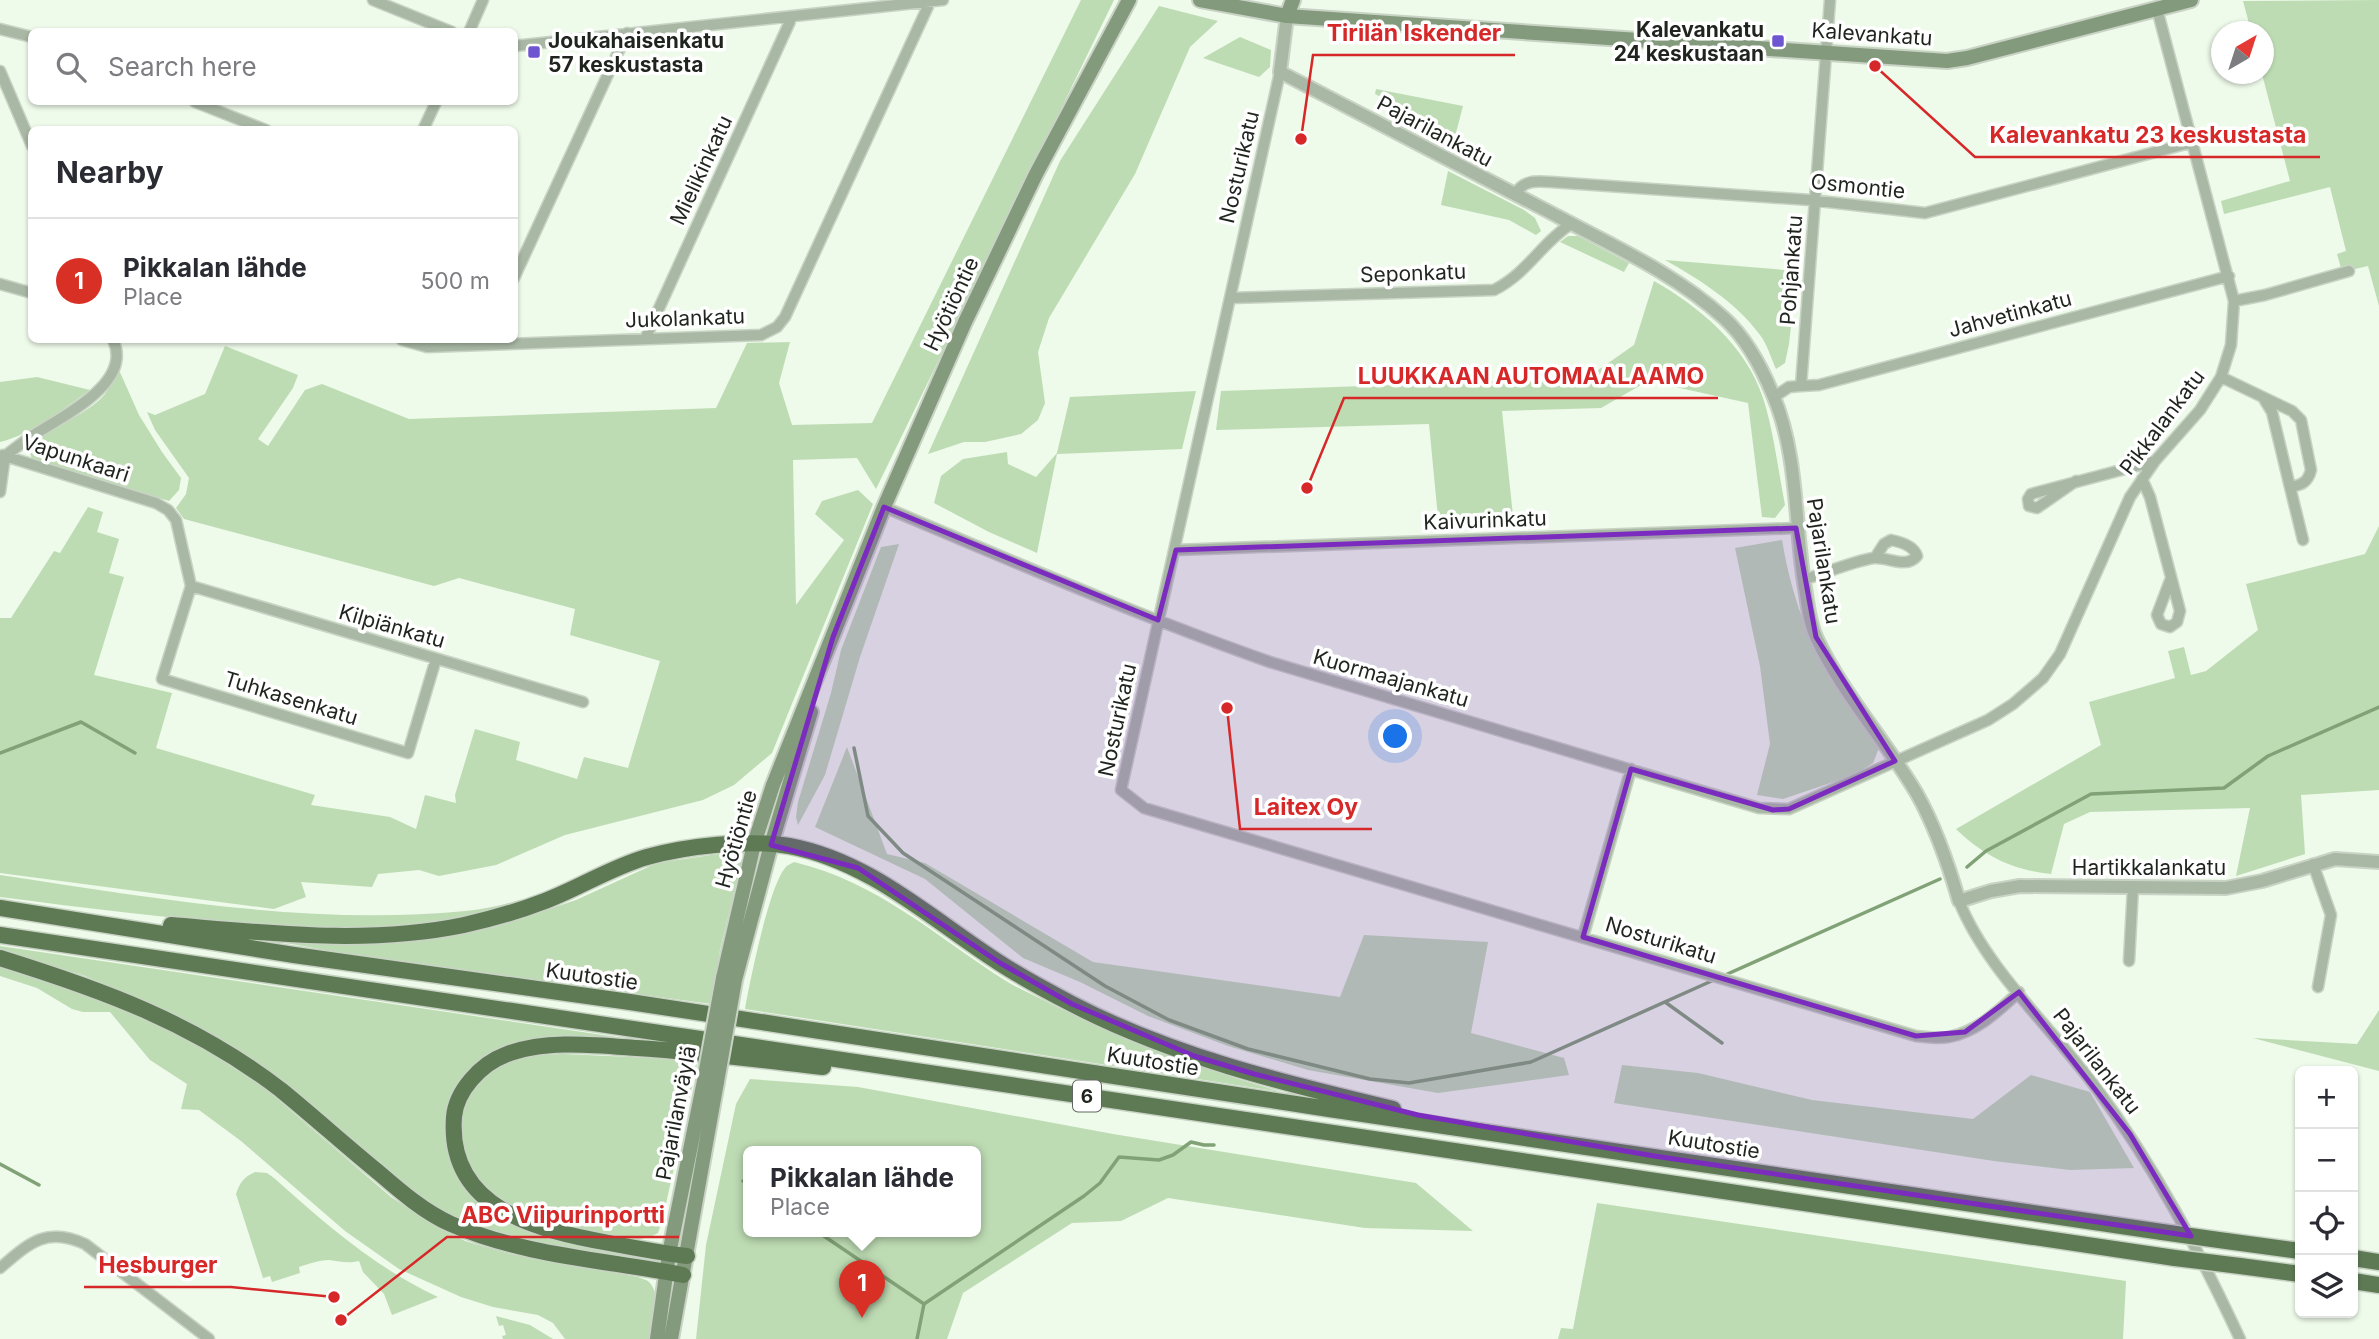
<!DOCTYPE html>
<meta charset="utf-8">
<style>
body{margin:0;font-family:Inter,sans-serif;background:#f2f2f3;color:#2b2b33}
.controls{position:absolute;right:21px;bottom:21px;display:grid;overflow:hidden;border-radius:10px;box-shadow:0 2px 5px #0004}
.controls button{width:63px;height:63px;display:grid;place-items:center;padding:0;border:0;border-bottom:2px solid #e1e1e2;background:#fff;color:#2b2b33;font:35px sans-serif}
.compass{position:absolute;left:2211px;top:21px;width:63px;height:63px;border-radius:50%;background:#fff;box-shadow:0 2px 5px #0004;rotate:39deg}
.you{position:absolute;left:1396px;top:737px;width:24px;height:24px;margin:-18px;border:5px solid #fff;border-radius:50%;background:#1a73e8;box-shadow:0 0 0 10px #1a73e833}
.badge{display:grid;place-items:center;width:46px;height:46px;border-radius:50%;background:#d93025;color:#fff;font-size:23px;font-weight:700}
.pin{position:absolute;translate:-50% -58px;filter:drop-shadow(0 2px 4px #0008)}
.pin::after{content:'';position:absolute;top:37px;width:24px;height:21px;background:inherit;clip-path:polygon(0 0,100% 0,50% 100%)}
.popup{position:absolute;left:743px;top:1146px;width:238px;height:91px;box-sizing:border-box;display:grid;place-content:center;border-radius:10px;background:#fff;filter:drop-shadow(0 2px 5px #0005);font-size:23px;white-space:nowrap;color:#7c7c81}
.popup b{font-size:26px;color:#2b2b33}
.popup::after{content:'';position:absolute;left:50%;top:100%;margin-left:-14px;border:14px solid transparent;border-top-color:#fff}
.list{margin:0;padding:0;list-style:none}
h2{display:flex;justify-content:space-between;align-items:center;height:91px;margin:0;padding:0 28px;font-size:30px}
h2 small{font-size:23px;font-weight:400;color:#7c7c81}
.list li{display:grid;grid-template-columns:46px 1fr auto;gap:21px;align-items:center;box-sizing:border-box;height:126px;padding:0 28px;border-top:2px solid #e1e1e2}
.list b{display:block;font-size:26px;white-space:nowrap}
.list p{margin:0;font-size:23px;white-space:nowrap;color:#7c7c81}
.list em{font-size:23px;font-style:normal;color:#7c7c81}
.icon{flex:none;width:38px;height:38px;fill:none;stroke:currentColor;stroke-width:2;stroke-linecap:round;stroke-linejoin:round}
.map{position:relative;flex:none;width:2379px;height:1339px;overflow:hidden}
.search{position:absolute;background:#fff;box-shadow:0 2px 5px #0004;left:28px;top:28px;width:490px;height:77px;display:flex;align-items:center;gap:18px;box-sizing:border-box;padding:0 24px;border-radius:10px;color:#7c7c81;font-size:26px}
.panel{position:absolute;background:#fff;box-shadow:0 2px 5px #0004;left:28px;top:126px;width:490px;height:217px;border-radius:10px}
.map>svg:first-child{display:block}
.green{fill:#bedcb4;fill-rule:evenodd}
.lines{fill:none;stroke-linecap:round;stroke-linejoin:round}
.stream{stroke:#81a276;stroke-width:3.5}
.minor-casing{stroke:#c9d3c5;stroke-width:13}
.tertiary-casing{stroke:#c9d3c5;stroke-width:16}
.secondary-casing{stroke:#c9d3c5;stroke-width:18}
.trunk-casing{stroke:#c9d3c5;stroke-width:19}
.minor{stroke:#a9b8a4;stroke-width:10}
.tertiary{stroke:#a9b8a4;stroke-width:12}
.secondary{stroke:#849a7d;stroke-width:14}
.trunk{stroke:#5e7a54;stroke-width:16}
.secondary-bridge-casing{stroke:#c9d3c5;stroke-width:18;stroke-linecap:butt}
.trunk-bridge-casing{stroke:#c9d3c5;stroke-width:19;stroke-linecap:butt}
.secondary-bridge{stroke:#849a7d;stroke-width:14}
.trunk-bridge{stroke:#5e7a54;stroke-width:16}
.marked{fill:#7b2cbf;fill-opacity:0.2;stroke:#7b2cbf;stroke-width:5;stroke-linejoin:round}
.poi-dot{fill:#6e56d0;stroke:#fff;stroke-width:2.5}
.labels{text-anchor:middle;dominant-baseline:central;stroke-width:7;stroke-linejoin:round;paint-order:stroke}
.shield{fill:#fff;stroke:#626662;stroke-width:2}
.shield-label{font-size:19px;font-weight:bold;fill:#1f241e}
.poi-label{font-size:21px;font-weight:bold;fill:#1f241e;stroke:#fff;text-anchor:end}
.street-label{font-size:21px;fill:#1f241e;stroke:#fff}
.leader{fill:none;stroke:#d62828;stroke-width:2.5}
.callout-dot{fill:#d62828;stroke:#fff;stroke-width:2.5}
.callout-label{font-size:23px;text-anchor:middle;font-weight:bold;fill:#d62828;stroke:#fff;stroke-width:7;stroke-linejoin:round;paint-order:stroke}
</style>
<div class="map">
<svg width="2379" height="1339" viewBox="0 0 2379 1339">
<rect width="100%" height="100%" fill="#eefaea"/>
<path class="green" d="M1081,0H1114L876,489L857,458L793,460L796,605L844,540L815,514L822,501L858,490L873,504L772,753L734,785L703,800L565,835L496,865L439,876L419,870L378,874L372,887L301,882L306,897L274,909L0,873V618H11L54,551L60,553L88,507L103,512L97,532L119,539L109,573L124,577L94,675L172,693L156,748L315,795L311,805L390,817L416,829L425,795L456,803L455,795L475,729L520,742L516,760L577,779L584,757L628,768L660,661L570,635L575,609L459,578L434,586L184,519L176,508L186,494L189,478L155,430L147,412L155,415L205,394L225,346L298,375L293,388L258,439L268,446L305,390L322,384L409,419L716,408L747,343L790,342L779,383L792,425L872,423Z
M2379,0V306L2368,266L2342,272L2337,254L2346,251L2330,187L2224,214L2221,201L2290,181L2262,74H2264V32L2251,31L2243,1Z
M1159,6L1218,21L1190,47L1135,174L1049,318L1038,352L1045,403L1038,420L1021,434L985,442H964L928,454L1060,161Z
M1240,37L1271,50L1270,67L1259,77L1203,58Z
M1376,89L1463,106L1452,148L1443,137L1437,123L1375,94Z
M1448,171L1524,210L1535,218L1541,231L1536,235L1509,220L1441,205Z
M1568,236H1578L1629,263L1624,272L1560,242Z
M1665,260L1797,271L1789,344L1785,363L1776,369C1771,358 1767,344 1760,335C1736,302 1700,280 1665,260Z
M1654,281C1700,307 1746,346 1763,398C1774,432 1778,470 1785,505L1775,518L1762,517L1748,403L1648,381L1601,408L1502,411L1514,525L1439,528L1429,424L1216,430L1221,391L1509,381L1581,382L1634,345Z
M119,370L139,415L162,452L181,478L179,490L169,501L32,459L30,453L31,445C52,425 85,417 105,394C110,387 114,377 119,370Z
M37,377L90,390C65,408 30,435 0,442V382Z
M1196,391L1182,449L1057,454L1037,553L989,532L934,503L941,476L963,459L1007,452L1008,464L1036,477L1057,453L1070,397Z
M2379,526V790L2301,795L2305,854L2236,876L2250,808L2090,812L2064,824L2051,874C2012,870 1984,856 1956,829L2101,745L2089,702L2175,678L2168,651L2184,647L2191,675L2206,671L2258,630L2246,584L2365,554Z
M1782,540C1789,583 1803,629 1825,667C1842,695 1862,722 1879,748L1873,763L1854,775L1783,799L1757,795L1770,744L1760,666L1735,548Z
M899,544L860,657L825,775L798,825L796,817L798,802L831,693L841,650L881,547Z
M847,747L887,854L925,863L1093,962L1340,997L1364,935L1488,942L1471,1033L1564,1058L1569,1075L1438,1093L1308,1070L1228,1046L1148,1016L1080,982L1023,958L925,879L815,827Z
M718,854L731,857L744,864L736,884L720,950L711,1004L364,957L264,939L377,943L442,938L495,927L576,900L657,863Z
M794,862C878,882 935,936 1006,981C1021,990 1038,997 1053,1005C1126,1042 1203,1069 1282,1092L745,1009C750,981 769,887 785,868C787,865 791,864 794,862Z
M0,875C154,898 309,926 465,911C490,909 515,901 538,896C499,908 460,919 419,925C381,930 340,928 302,927C201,923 101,910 0,897Z
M0,946L650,1042C609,1042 525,1033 491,1052C471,1064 452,1095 447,1117C444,1136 447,1152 454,1169C482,1237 583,1245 645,1257L658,1262L654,1264C595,1254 530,1248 473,1226C452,1218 434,1206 415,1195L186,1021L85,976L0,950Z
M0,965L99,997L147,1019L204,1049L266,1089L391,1197L426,1220L465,1241L511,1254L638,1277C642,1279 646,1279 649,1282C662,1295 654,1324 652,1339H565L553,1323L538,1315L493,1307L461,1297L399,1269L345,1231L241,1141L199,1110L181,1109L187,1084L150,1060L110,1012H83L72,1009L37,988L0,976Z
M2379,1010V1071L2253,1038L2357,1044Z
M563,1054L698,1060L663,1217L658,1233C638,1245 613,1237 591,1233C560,1226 544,1222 515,1208C508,1204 498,1200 492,1195C452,1163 449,1103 491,1071C512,1055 538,1055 563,1054Z
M1622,1065L1698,1073L1812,1100L1973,1119L2031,1075L2090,1092L2134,1168L2070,1170L1994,1161L1614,1103Z
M750,1079L858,1087L1113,1134L1416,1183L1473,1231L1365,1228L1168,1198L1121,1221L1072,1223L963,1293L947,1339H696L706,1245L736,1104ZM748,1152H976V1232H748Z
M255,1172L267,1173L274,1178C327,1225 374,1267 438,1297L392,1315L384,1294L363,1272L359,1261C347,1264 340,1261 329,1260C319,1260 308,1264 299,1267L300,1273L272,1282L270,1276L263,1278L236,1194C240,1182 244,1177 255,1172Z
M1597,1203L2126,1281L2123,1339H1558L1561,1328L1573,1329Z
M496,1316L530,1325L553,1339H503L502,1336L506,1335L503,1325L499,1326Z"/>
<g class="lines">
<path class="stream" d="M854,748L868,816L903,853L1105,986L1169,1020L1248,1049L1370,1079L1409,1083L1531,1062L1716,979
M0,753L81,722L135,753
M1967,867L1986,851L2091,794L2224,788L2268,756L2379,707
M1723,976L1940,879
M1665,1002L1722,1043
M0,1164L39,1185
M743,1181L748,1185
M818,1232L924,1304
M917,1339L924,1304L1084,1196L1100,1183L1119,1157L1159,1160L1173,1155L1191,1142L1204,1145H1214"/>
<g class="minor-casing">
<path id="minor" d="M373,0L452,32
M0,29L32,37
M469,32L483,0
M514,46L943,0
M0,71L32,146
M1280,72L1121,790L1144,808L1916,1036C1926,1037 1939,1039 1949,1037C1978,1031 1998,1011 2019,992
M195,102L266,130
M423,130L436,102
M1515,194C1524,180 1535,181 1551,182L1810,200L1925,213L2193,142
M514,278L627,33
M0,284L32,293
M1230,298L1494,290C1529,272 1541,243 1571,224
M2234,301L2265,295L2349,271
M645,339L792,17
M402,340L427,347L761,335L777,327L785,317L930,2
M2221,377L2292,411L2301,420L2311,470C2308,482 2302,485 2290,487L2272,412L2264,399
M1801,386L1819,385L2229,276
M1774,397L1789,387L1801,386L1830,0
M3,455L5,456C14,449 23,442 32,436C61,417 134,383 113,340
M2142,479L2150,497L2180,611L2177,622L2170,627L2161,624L2157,615L2171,578
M2076,481L2037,508L2029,506L2028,499L2031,494L2155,461
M2290,487L2303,540
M0,492L5,456L156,503L168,510L176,520L191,586L162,679L408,753L436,659
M884,507C1012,561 1139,616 1270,662L1759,808L1789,809L1988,720L2013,704L2043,678L2060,654L2130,497L2155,461L2200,410L2221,377L2231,345L2234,301L2157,9
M1176,550L1796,528
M1803,580C1822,574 1857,560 1874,558C1889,557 1906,569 1917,556C1914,546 1901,542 1891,540L1884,544L1875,558
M191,586L583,702
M2313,864L2331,915L2318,987
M1959,901C1986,969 2053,1029 2097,1089C2155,1167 2199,1251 2240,1339
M1583,937L1631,769
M2129,961L2133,887
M0,1268C29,1243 47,1226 85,1244L209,1339"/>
</g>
<g class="tertiary-casing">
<path id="tertiary" d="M1287,16L1280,72C1373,120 1465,168 1557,216C1613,246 1676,274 1724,318C1746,338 1762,368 1773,395C1799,456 1794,525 1805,588C1808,605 1809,623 1817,639C1843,694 1886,741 1917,794C1936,828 1948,863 1959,901L1991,891L2020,886L2226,888L2262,881L2335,859L2379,862"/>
</g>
<g class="secondary-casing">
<path id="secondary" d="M1200,0L1287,16L1947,61L1967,58L2191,0
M1287,16L1293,0
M723,978L754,844L773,785L884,507L965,322L1036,174L1129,0
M735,980L771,845L811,712
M657,1339L669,1254L704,1081
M671,1339L717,1082"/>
</g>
<g class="trunk-casing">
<path id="trunk" d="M0,908L294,955L630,1002L1329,1109L2162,1232
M171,925C268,933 368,945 464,925C491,919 519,911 545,901C579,888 612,867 647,857C687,846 748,839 789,846C870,861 931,919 998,962C1021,977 1047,991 1072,1004C1172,1056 1283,1083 1393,1109
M0,935L2175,1258
M0,958C103,990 194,1023 281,1090C314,1117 345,1145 378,1172C400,1191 424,1212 451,1224C524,1256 606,1260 683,1275
M2226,1241L2300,1251
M687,1256C661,1253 635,1248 609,1243C537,1230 447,1209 454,1117C456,1091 481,1064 505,1055C543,1039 597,1045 637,1048C699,1052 761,1060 823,1067
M2353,1258L2379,1262
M2240,1266L2300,1274
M2353,1281L2379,1285"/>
</g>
<use href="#minor" class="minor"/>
<use href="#tertiary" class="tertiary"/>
<use href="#secondary" class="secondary"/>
<use href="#trunk" class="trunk"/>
<g class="secondary-bridge-casing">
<path id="secondary-bridge" d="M704,1081L723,978
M717,1082L735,980"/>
</g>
<g class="trunk-bridge-casing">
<path id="trunk-bridge" d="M2162,1232L2226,1241
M2175,1258L2240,1266"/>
</g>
<use href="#secondary-bridge" class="secondary-bridge"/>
<use href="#trunk-bridge" class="trunk-bridge"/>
</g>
<path class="marked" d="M884,507L1158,620L1176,550L1796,528L1816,637L1895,761L1789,809L1773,810L1631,769L1583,937L1916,1036L1965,1032L2019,992L2130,1134L2191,1236L1654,1156L1418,1115L1254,1074L1194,1056L1072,1004L1000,963L858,868L771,845L833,637Z"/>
<g class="poi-dot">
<rect x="1771" y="34" width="14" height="14" rx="3.5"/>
<rect x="527" y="45" width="14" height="14" rx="3.5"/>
</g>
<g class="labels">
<rect class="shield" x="1073" y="1080.5" width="28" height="31" rx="5"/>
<g class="shield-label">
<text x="1087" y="1096">6</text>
</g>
<g class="poi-label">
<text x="1764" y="29">Kalevankatu<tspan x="1764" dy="24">24 keskustaan</tspan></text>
<text x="548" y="40" text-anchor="start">Joukahaisenkatu<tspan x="548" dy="24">57 keskustasta</tspan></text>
</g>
<g class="street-label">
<text transform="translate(1872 34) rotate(4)">Kalevankatu</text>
<text transform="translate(1435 131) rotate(28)">Pajarilankatu</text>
<text transform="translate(1239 167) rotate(-77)">Nosturikatu</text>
<text transform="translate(701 170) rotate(-65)">Mielikinkatu</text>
<text transform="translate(1858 186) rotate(6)">Osmontie</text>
<text transform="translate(1791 270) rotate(-86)">Pohjankatu</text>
<text transform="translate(1413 273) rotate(-2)">Seponkatu</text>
<text transform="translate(951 304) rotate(-65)">Hyötiöntie</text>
<text transform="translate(2010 314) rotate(-15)">Jahvetinkatu</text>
<text transform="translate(685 318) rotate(-2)">Jukolankatu</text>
<text transform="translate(2162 422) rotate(-53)">Pikkalankatu</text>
<text transform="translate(76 458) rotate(18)">Vapunkaari</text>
<text transform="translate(1485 520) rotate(-2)">Kaivurinkatu</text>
<text transform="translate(1824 561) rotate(81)">Pajarilankatu</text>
<text transform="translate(392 626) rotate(16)">Kilpiänkatu</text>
<text transform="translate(1391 678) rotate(16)">Kuormaajankatu</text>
<text transform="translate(291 698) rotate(17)">Tuhkasenkatu</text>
<text transform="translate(1117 720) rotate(-78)">Nosturikatu</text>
<text transform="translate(736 839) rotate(-74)">Hyötiöntie</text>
<text x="2149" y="867">Hartikkalankatu</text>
<text transform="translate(1661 940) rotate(17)">Nosturikatu</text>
<text transform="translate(592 976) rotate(8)">Kuutostie</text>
<text transform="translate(1153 1061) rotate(9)">Kuutostie</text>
<text transform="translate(2097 1061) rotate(52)">Pajarilankatu</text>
<text transform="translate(676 1113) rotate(-79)">Pajarilanväylä</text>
<text transform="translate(1714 1144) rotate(9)">Kuutostie</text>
</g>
</g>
<path class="leader" d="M1301 139L1313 55H1515M1875 66L1975 157H2320M1307 488L1344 398H1718M1227 708L1240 829H1372M341 1320L447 1237H679M334 1297L231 1287H84"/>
<g class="callout-dot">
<circle cx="1301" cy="139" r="7"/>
<circle cx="1875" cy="66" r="7"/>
<circle cx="1307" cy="488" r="7"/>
<circle cx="1227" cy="708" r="7"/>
<circle cx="341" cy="1320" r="7"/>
<circle cx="334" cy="1297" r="7"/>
</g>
<g class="callout-label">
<text x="1414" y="41">Tirilän Iskender</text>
<text x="2148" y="143">Kalevankatu 23 keskustasta</text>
<text x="1531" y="384">LUUKKAAN AUTOMAALAAMO</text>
<text x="1306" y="815">Laitex Oy</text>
<text x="563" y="1223">ABC Viipurinportti</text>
<text x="158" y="1273">Hesburger</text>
</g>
</svg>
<div class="controls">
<button>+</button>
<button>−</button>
<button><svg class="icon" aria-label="locate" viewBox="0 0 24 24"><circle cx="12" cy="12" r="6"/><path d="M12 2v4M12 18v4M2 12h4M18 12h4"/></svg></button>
<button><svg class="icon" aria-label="layers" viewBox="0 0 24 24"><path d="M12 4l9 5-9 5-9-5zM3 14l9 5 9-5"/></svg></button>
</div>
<svg class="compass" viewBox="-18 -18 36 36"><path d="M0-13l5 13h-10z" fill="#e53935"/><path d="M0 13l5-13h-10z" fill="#7c7c81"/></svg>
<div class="you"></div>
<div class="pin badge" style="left:862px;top:1318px">1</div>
<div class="popup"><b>Pikkalan lähde</b>Place</div>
<div class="search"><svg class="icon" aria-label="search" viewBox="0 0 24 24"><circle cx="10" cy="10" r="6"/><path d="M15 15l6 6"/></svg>Search here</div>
<section class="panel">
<h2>Nearby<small></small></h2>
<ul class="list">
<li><span class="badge">1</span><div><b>Pikkalan lähde</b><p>Place</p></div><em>500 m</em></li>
</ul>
</section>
</div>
